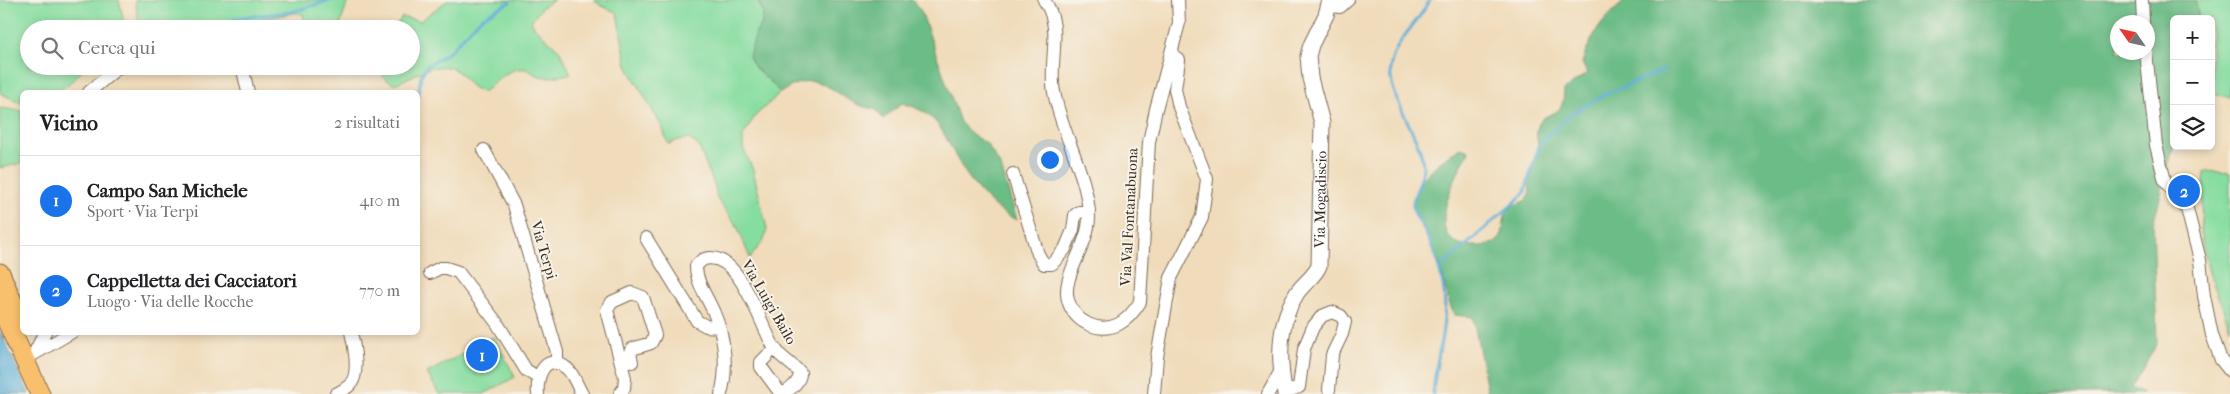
<!DOCTYPE html>
<html lang="it">
<meta charset="utf-8">
<style>
body{margin:0;font-family:"IM FELL French Canon",serif;background:#f2f2f2;color:#202124}
.controls{position:absolute;right:15px;top:15px;display:grid;overflow:hidden;border-radius:8px;box-shadow:0 2px 8px #0003}
.controls button{width:45px;height:45px;display:grid;place-items:center;padding:0;border:0;border-bottom:1px solid #e0e0e0;background:#fff;color:#202124;font:25px sans-serif}
.compass{position:absolute;left:2110px;top:15px;width:45px;height:45px;border-radius:50%;background:#fff;box-shadow:0 2px 8px #0003;rotate:304deg}
.you{position:absolute;left:1049px;top:159px;width:18px;height:18px;margin:-12px;border:4px solid #fff;border-radius:50%;background:#1a73e8;box-shadow:0 0 0 8px #1a73e833}
.badge{display:grid;place-items:center;width:32px;height:32px;border-radius:50%;background:#1a73e8;color:#fff;font-size:16px;font-weight:700}
.pin{position:absolute;translate:-50% -50%;border:2px solid #fff;box-shadow:0 1px 5px #0006}
.list{margin:0;padding:0;list-style:none}
h2{display:flex;justify-content:space-between;align-items:center;height:65px;margin:0;padding:0 20px;font-size:21px}
h2 small{font-size:16px;font-weight:400;color:#757577}
.list li{display:grid;grid-template-columns:32px 1fr auto;gap:15px;align-items:center;box-sizing:border-box;height:90px;padding:0 20px;border-top:1px solid #e0e0e0}
.list b{display:block;font-size:19px;white-space:nowrap}
.list p{margin:0;font-size:16px;white-space:nowrap;color:#757577}
.list em{font-size:16px;font-style:normal;color:#757577}
.icon{flex:none;width:28px;height:28px;fill:none;stroke:currentColor;stroke-width:2;stroke-linecap:round;stroke-linejoin:round}
.map{position:relative;flex:none;width:2230px;height:394px;overflow:hidden}
.search{position:absolute;background:#fff;box-shadow:0 2px 8px #0003;left:20px;top:20px;width:400px;height:55px;display:flex;align-items:center;gap:12px;box-sizing:border-box;padding:0 18px;border-radius:28px;color:#757577;font-size:19px}
.panel{position:absolute;background:#fff;box-shadow:0 2px 8px #0003;left:20px;top:90px;width:400px;height:245px;border-radius:8px}
.map>svg:first-child{display:block}
.green{fill:#86dda0;stroke:#60845f}
.forest{fill:#6cbc86;stroke:#547352;fill-rule:evenodd}
.water{fill:#5caed7;stroke:#4c6c7a}
.lines{fill:none;stroke-linecap:round;stroke-linejoin:round}
.stream{stroke:#5caed7;stroke-width:3}
.minor-casing{stroke:#7a6855;stroke-width:14}
.tertiary-casing{stroke:#7a6855;stroke-width:17}
.primary-casing{stroke:#7a6855;stroke-width:21}
.minor{stroke:#fff;stroke-width:12}
.tertiary{stroke:#fff;stroke-width:15}
.primary{stroke:#f8bf6c;stroke-width:19}
.labels{text-anchor:middle;dominant-baseline:central;stroke-width:4;stroke-linejoin:round;paint-order:stroke}
.street-label{font-size:15px;fill:#3b2a1e;stroke:#f7f3e8}
</style>
<div class="map">
<svg width="2230" height="394" viewBox="0 0 2230 394">
<rect width="100%" height="100%" fill="#f7f3e8"/>
<filter id="ink" filterUnits="userSpaceOnUse"><feTurbulence type="fractalNoise" baseFrequency=".02" numOctaves="2"/><feDisplacementMap in="SourceGraphic" scale="10" xChannelSelector="R" yChannelSelector="G"/><feConvolveMatrix kernelMatrix="1 2 1 2 8 2 1 2 1" color-interpolation-filters="sRGB"/></filter>
<filter id="wash" filterUnits="userSpaceOnUse"><feTurbulence type="fractalNoise" baseFrequency=".0096" numOctaves="4" result="noise"/><feDisplacementMap in="SourceGraphic" scale="20" xChannelSelector="R" yChannelSelector="G"/><feGaussianBlur stdDeviation="1.12" result="paint"/><feColorMatrix in="noise" values="0 0 0 0 0 0 0 0 0 0 0 0 0 0 0 0 0 1.4 0 .05"/><feComposite in="paint" operator="in"/></filter>
<g filter="url(#wash)">
<rect width="100%" height="100%" fill="#f0dbba"/>
<path class="green" d="M0,0H119L124,23L100,29H29V66H85C66,93 53,92 22,92L21,103L0,93Z
M135,0H348L339,29H306L303,14L295,13L219,28L140,29Z
M448,0H554L542,7L531,21L535,28L560,51L571,74C561,75 550,79 540,76C532,74 528,67 519,69C505,70 494,85 483,92C480,91 475,89 472,87C466,82 463,74 455,70C434,59 413,78 394,84L383,77V66H411V29H394L402,17L420,21Z
M594,0H757L763,12L762,23L756,33L754,67L774,83L780,93L755,116L743,136V148L753,170L767,229L764,240L750,258L737,226L717,199L715,187L698,145L689,139L679,140L668,144L662,127L627,66L617,13C609,8 600,7 594,0Z
M2195,0H2230V98L2211,92V19H2199Z
M0,108L22,111V163L0,168Z
M2205,171L2230,173V328L2209,272L2200,233Z
M494,337L515,377L484,394H439L427,373Z"/>
<path class="forest" d="M757,0H912L921,11L960,122L972,135L987,144L1001,167L1017,220C994,211 973,186 960,164C942,133 941,114 902,103L883,119L875,109C832,104 827,61 780,93C770,78 756,74 749,56L756,33L762,23L763,12Z
M1626,0H2195L2199,19H2174V144L2153,224L2157,344L2131,388L2143,394H1488L1473,317L1454,315L1449,302L1440,265L1414,211C1409,183 1439,162 1460,148L1469,151C1455,178 1417,247 1476,246C1484,246 1495,245 1500,238C1506,229 1501,218 1509,209C1515,202 1526,205 1529,194C1531,189 1528,184 1528,179C1530,169 1539,156 1538,146C1537,138 1535,131 1539,124C1547,108 1564,121 1564,90L1587,73L1582,63C1592,33 1602,20 1626,0ZM2118,22H2148V52H2118Z"/>
<path class="water" d="M0,331L29,394H0Z"/>
<g class="lines">
<path class="stream" d="M1430,0C1419,22 1396,39 1391,64C1385,93 1420,134 1423,164C1424,182 1413,192 1413,204C1412,215 1423,225 1427,235C1434,251 1440,268 1443,285C1450,320 1435,359 1433,394
M204,29L224,26L236,18L292,12L331,0
M418,96L421,76L427,66L448,53L481,18L510,2
M1439,269L1524,194L1540,143L1572,113L1604,95L1664,70"/>
</g>
</g>
<g filter="url(#ink)">
<g class="lines">
<g class="minor-casing">
<path id="minor" d="M1044,0C1064,28 1048,61 1054,92C1061,132 1089,178 1089,217C1089,246 1061,276 1068,300C1074,322 1098,334 1119,324C1128,319 1135,310 1140,302L1149,142L1156,109L1179,23L1178,0
M2142,0L2143,22
M1330,6L1340,7L1348,0
M2146,52L2156,145L2165,181L2187,209L2200,260L2204,296L2212,335L2221,360L2230,371
M242,66L248,92
M89,92L120,66
M484,150L514,205L557,352V364
M1013,174L1038,254L1044,264H1052L1065,249L1073,230L1075,215L1079,212L1089,210
M646,238L697,321L706,326L719,327
M430,273L440,268H446L458,272L497,323L526,370L537,377
M34,354L72,332
M34,354L45,332
M1285,392L1299,387L1304,349L1313,327L1322,316L1332,312L1341,316L1345,322L1342,334L1332,355L1329,390
M336,394C341,391 349,388 352,382C359,371 354,345 351,332
M538,394C536,378 544,352 565,367C573,372 577,386 582,394
M620,394L624,388L625,378L607,310L612,302L632,293L643,297L655,335L651,343L632,349L630,352L632,362
M721,394C728,368 725,338 714,313C708,298 696,283 696,266L702,260C738,245 760,325 774,347L780,355L800,372C801,380 790,392 781,393L778,390L761,367V362L768,355
M1154,394L1157,357L1171,278L1202,217L1207,179L1179,107L1175,89L1179,60L1172,55
M1268,394L1280,372"/>
</g>
<g class="tertiary-casing">
<g id="tertiary">
<path id="s1" d="M1285,394C1278,360 1278,323 1297,293C1304,283 1314,277 1319,266L1322,123L1310,78L1308,56L1311,45L1326,15L1330,0"/>
</g>
</g>
<g class="primary-casing">
<path id="primary" d="M0,273L21,322
M0,306L40,394"/>
</g>
<use href="#minor" class="minor"/>
<use href="#tertiary" class="tertiary"/>
<use href="#primary" class="primary"/>
</g>
</g>
<g class="labels">
<g class="street-label">
<text stroke="none"><textPath href="#s1" startOffset="206">Via Mogadiscio</textPath></text>
<text transform="translate(1129 217) rotate(-87)">Via Val Fontanabuona</text>
<text transform="translate(544 250) rotate(74)">Via Terpi</text>
<text transform="translate(769 302) rotate(60)">Via Luigi Bailo</text>
</g>
</g>
</svg>
<div class="controls">
<button>+</button>
<button>−</button>
<button><svg class="icon" aria-label="layers" viewBox="0 0 24 24"><path d="M12 4l9 5-9 5-9-5zM3 14l9 5 9-5"/></svg></button>
</div>
<svg class="compass" viewBox="-18 -18 36 36"><path d="M0-13l5 13h-10z" fill="#e53935"/><path d="M0 13l5-13h-10z" fill="#757577"/></svg>
<div class="you"></div>
<div class="pin badge" style="left:482px;top:355px">1</div>
<div class="pin badge" style="left:2184px;top:191px">2</div>
<div class="search"><svg class="icon" aria-label="search" viewBox="0 0 24 24"><circle cx="10" cy="10" r="6"/><path d="M15 15l6 6"/></svg>Cerca qui</div>
<section class="panel">
<h2>Vicino<small>2 risultati</small></h2>
<ul class="list">
<li><span class="badge">1</span><div><b>Campo San Michele</b><p>Sport · Via Terpi</p></div><em>410 m</em></li>
<li><span class="badge">2</span><div><b>Cappelletta dei Cacciatori</b><p>Luogo · Via delle Rocche</p></div><em>770 m</em></li>
</ul>
</section>
</div>
